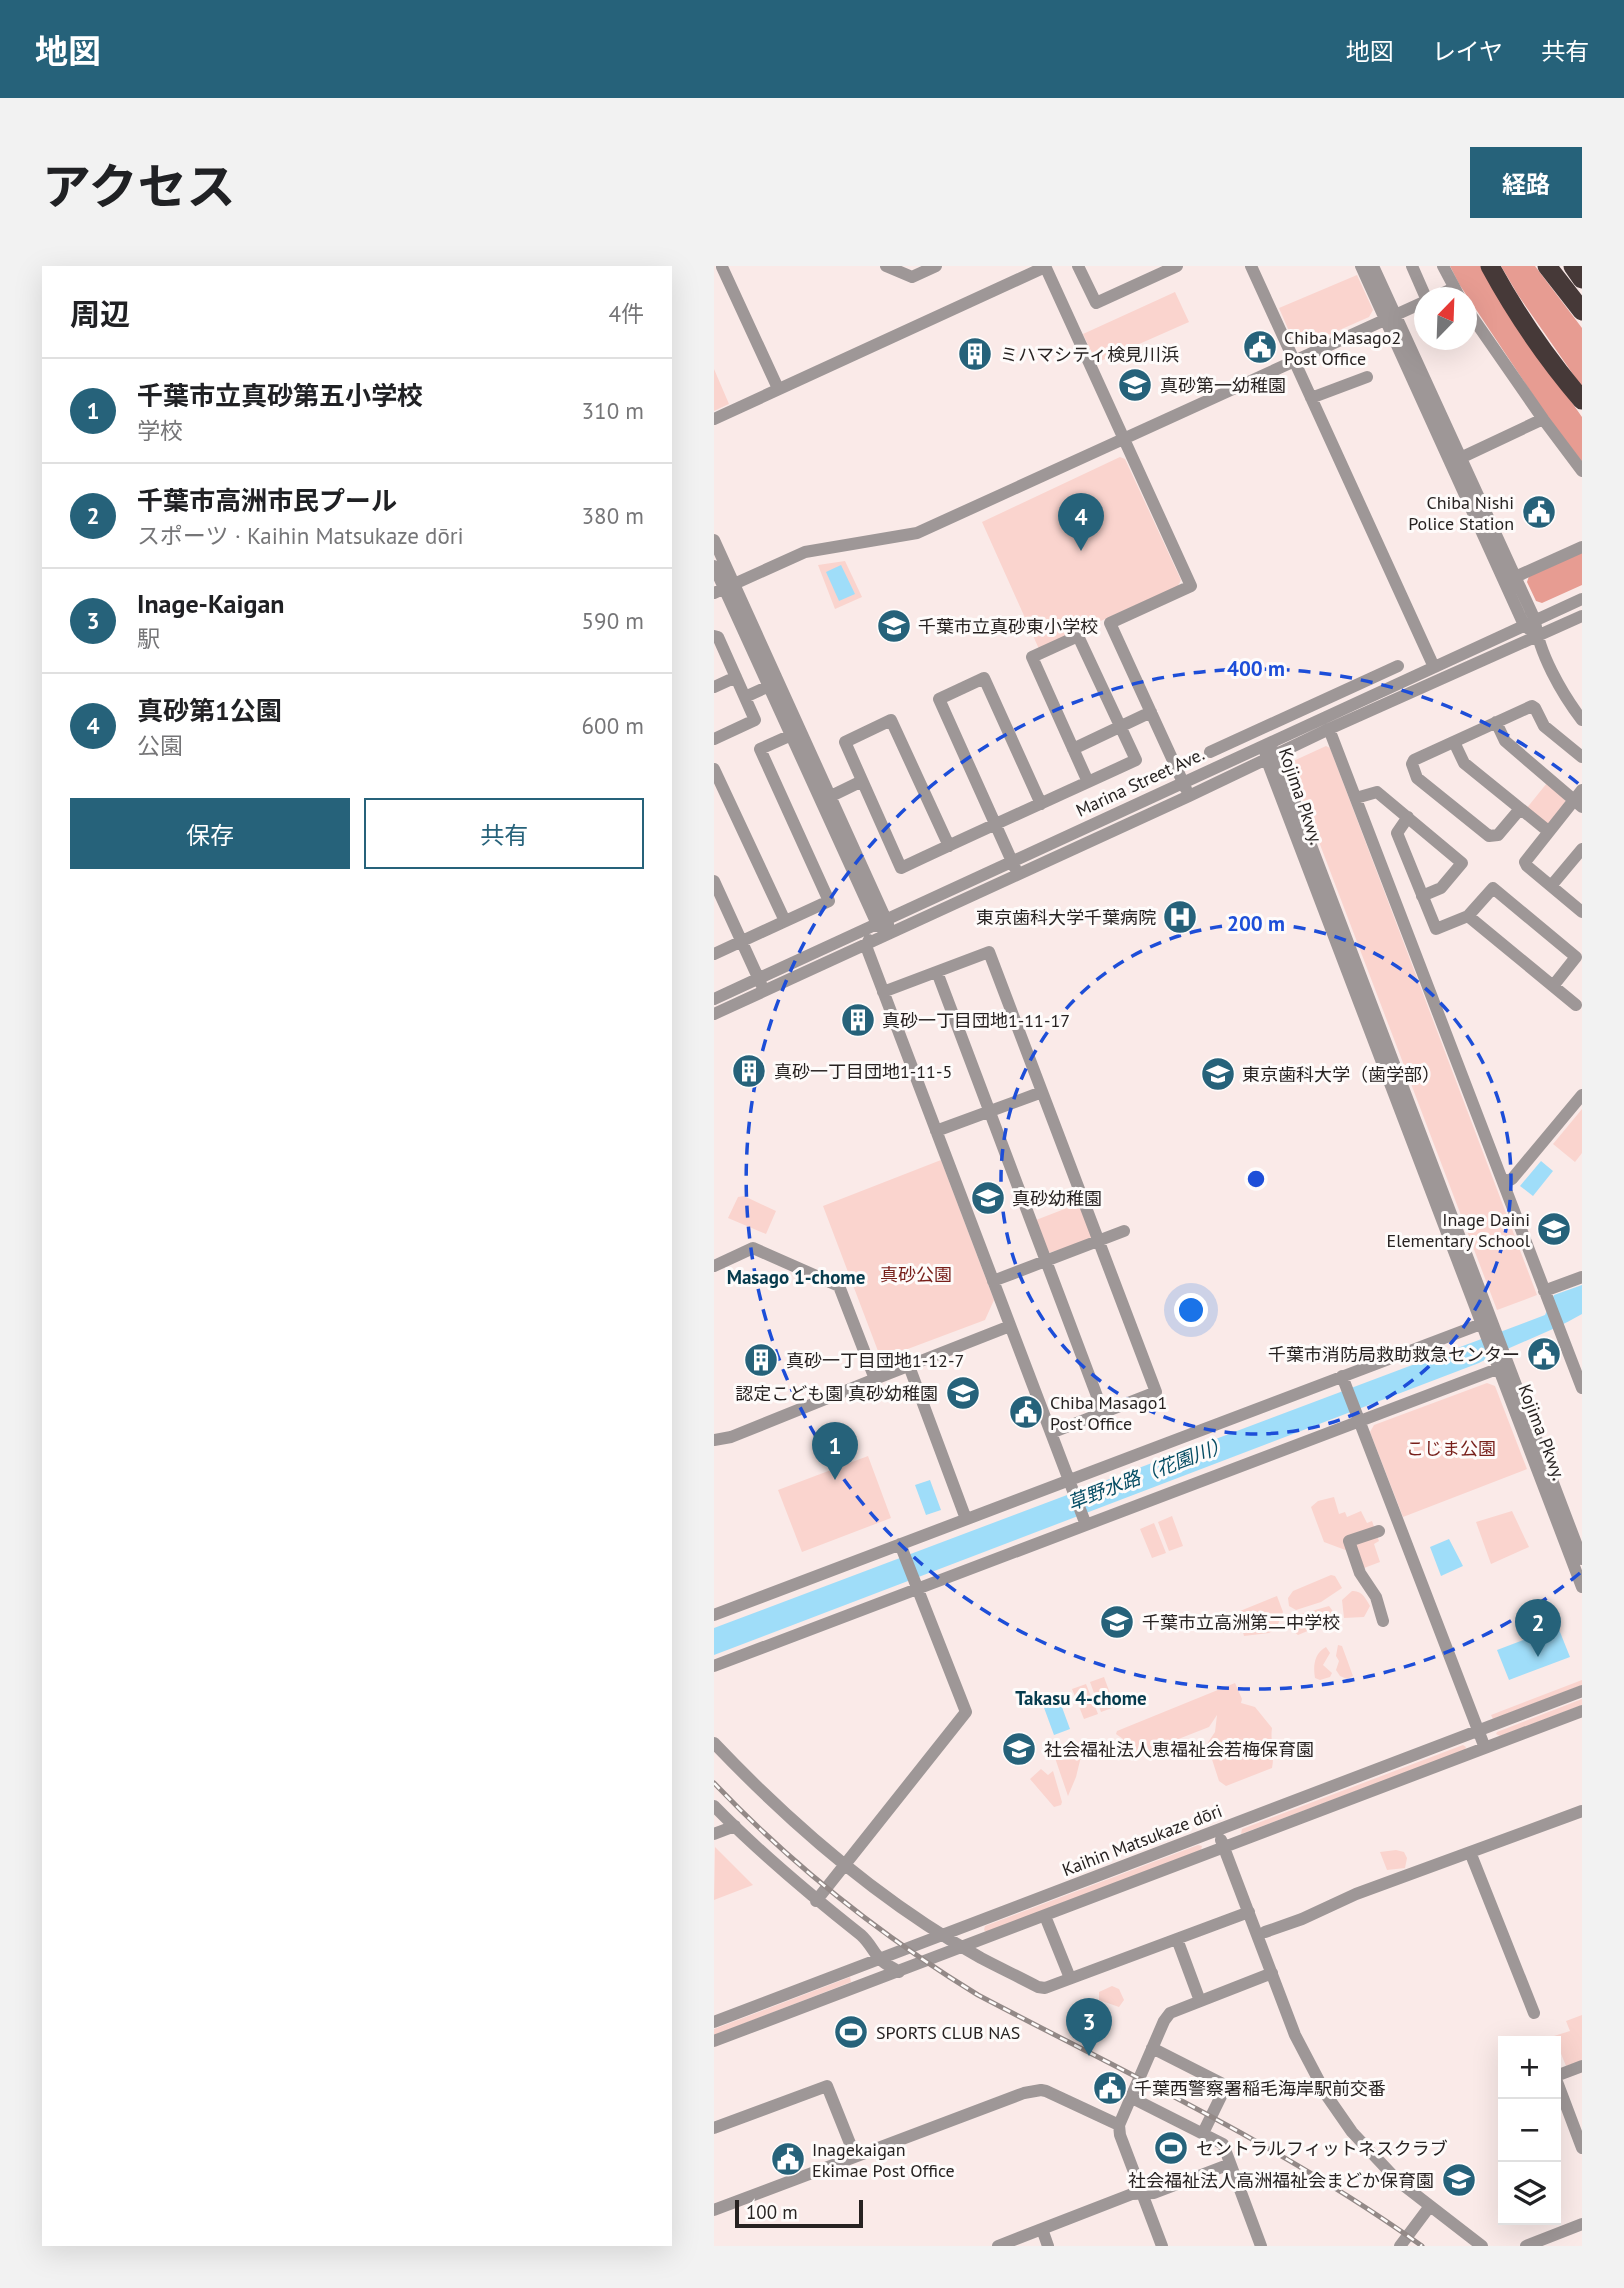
<!DOCTYPE html>
<html lang="ja">
<meta charset="utf-8">
<style>
body{margin:0;font-family:"PT Sans","Noto Sans JP",sans-serif;background:#f2f2f2;color:#202124}
.controls{position:absolute;right:21px;bottom:21px;display:grid;overflow:hidden;border-radius:0px;box-shadow:0 7px 28px #0002}
.controls button{width:63px;height:63px;display:grid;place-items:center;padding:0;border:0;border-bottom:2px solid #e0e0e0;background:#fff;color:#202124;font:35px sans-serif}
.compass{position:absolute;left:700px;top:21px;width:63px;height:63px;border-radius:50%;background:#fff;box-shadow:0 7px 28px #0002;rotate:23deg}
.scale{position:absolute;left:21px;bottom:18px;width:128px;box-sizing:border-box;padding-left:7px;border:4px solid #272221;border-top:0;font-size:19px;line-height:24px;white-space:nowrap;color:#272221;-webkit-text-stroke:5px #fefbfa;paint-order:stroke}
.you{position:absolute;left:478px;top:1045px;width:24px;height:24px;margin:-18px;border:5px solid #fff;border-radius:50%;background:#1a73e8;box-shadow:0 0 0 10px #1a73e833}
.badge{display:grid;place-items:center;width:46px;height:46px;border-radius:50%;background:#26627a;color:#fff;font-size:23px;font-weight:700}
.pin{position:absolute;translate:-50% -58px;filter:drop-shadow(0 2px 4px #0008)}
.pin::after{content:'';position:absolute;top:37px;width:24px;height:21px;background:inherit;clip-path:polygon(0 0,100% 0,50% 100%)}
.list{margin:0;padding:0;list-style:none}
h2{display:flex;justify-content:space-between;align-items:center;height:91px;margin:0;padding:0 28px;font-size:30px}
h2 small{font-size:23px;font-weight:400;color:#757577}
.list li{display:grid;grid-template-columns:46px 1fr auto;gap:21px;align-items:center;box-sizing:border-box;height:105px;padding:0 28px;border-top:2px solid #e0e0e0}
.list b{display:block;font-size:26px;white-space:nowrap}
.list p{margin:0;font-size:23px;white-space:nowrap;color:#757577}
.list em{font-size:23px;font-style:normal;color:#757577}
.actions{display:flex;gap:14px;padding:21px 28px}
.actions a{flex:1;padding:16px 0;border:2px solid #26627a;border-radius:0px;text-align:center;font-size:24px;color:#26627a}
.actions .main{background:#26627a;color:#fff}
.icon{flex:none;width:38px;height:38px;fill:none;stroke:currentColor;stroke-width:2;stroke-linecap:round;stroke-linejoin:round}
.map{position:relative;flex:none;width:868px;height:1980px;overflow:hidden;border-radius:0px}
header{display:flex;align-items:center;gap:42px;box-sizing:border-box;height:98px;padding:0 35px;background:#26627a;color:#fff}
header strong{font-size:33px}
nav{display:flex;gap:38px;margin-inline-start:auto;font-size:24px}
.intro{display:flex;align-items:center;justify-content:space-between;box-sizing:border-box;height:168px;padding:0 42px}
h1{margin:0;font-size:49px}
.button{padding:18px 32px;border-radius:0px;background:#26627a;color:#fff;font-size:24px;font-weight:700}
main{display:flex;gap:42px;padding:0 42px}
aside{flex:1;background:#fff;border-radius:0px;box-shadow:0 7px 28px #0002}
.map>svg:first-child{display:block}
.green{fill:#fad4ce}
.forest{fill:#e79c92}
.water{fill:#9fddf9}
.lines{fill:none;stroke-linecap:round;stroke-linejoin:round}
.minor{stroke:#9e9797;stroke-width:12}
.highway{stroke:#463938;stroke-width:19}
.rail-casing{stroke:#938987;stroke-width:5}
.rail{stroke:#fefbfa;stroke-width:2.5;stroke-dasharray:8;stroke-linecap:butt}
.ring{fill:none;stroke:#1d4ed8;stroke-width:3.5;stroke-dasharray:12 9}
.labels{text-anchor:middle;dominant-baseline:central;stroke-width:6;stroke-linejoin:round;paint-order:stroke}
.poi-label{font-size:18px;fill:#272221;stroke:#fefbfa;text-anchor:start}
.street-label{font-size:18px;fill:#272221;stroke:#fefbfa}
.park-label{font-size:18px;fill:#771f1a;stroke:#fefbfa}
.neighbourhood-label{font-size:19px;font-weight:bold;fill:#063b4d;stroke:#fefbfa}
.water-label{font-size:19px;font-style:italic;fill:#054c63;stroke:#fefbfa}
.centre{fill:#1d4ed8;stroke:#fefbfa;stroke-width:3.5}
.ring-label{font-size:21px;text-anchor:middle;font-weight:bold;fill:#1d4ed8;stroke:#fefbfa;stroke-width:6;stroke-linejoin:round;paint-order:stroke}
</style>
<header>
<strong>地図</strong>
<nav><a>地図</a><a>レイヤ</a><a>共有</a></nav>
</header>
<div class="intro"><h1>アクセス</h1><a class="button">経路</a></div>
<main>
<aside>
<h2>周辺<small>4件</small></h2>
<ul class="list">
<li><span class="badge">1</span><div><b>千葉市立真砂第五小学校</b><p>学校</p></div><em>310 m</em></li>
<li><span class="badge">2</span><div><b>千葉市高洲市民プール</b><p>スポーツ · Kaihin Matsukaze dōri</p></div><em>380 m</em></li>
<li><span class="badge">3</span><div><b>Inage-Kaigan</b><p>駅</p></div><em>590 m</em></li>
<li><span class="badge">4</span><div><b>真砂第1公園</b><p>公園</p></div><em>600 m</em></li>
</ul>
<div class="actions"><a class="main">保存</a><a>共有</a></div>
</aside>
<div class="map">
<svg width="868" height="1980" viewBox="0 0 868 1980">
<rect width="100%" height="100%" fill="#faeae8"/>
<path class="green" d="M643,9L659,44L655,51L587,81L581,79L565,42Z
M461,26L475,56L382,97L369,68Z
M0,103L15,138L0,145Z
M406,191L411,193L467,314L464,320L325,383L268,256Z
M131,295L148,331L121,343L104,299Z
M612,480L616,482L823,1029L783,1044L575,497Z
M833,517L852,535L834,558L812,543Z
M868,843V887L861,896L839,878Z
M227,894L280,1034L271,1054L167,1093L109,940Z
M30,930L62,945L52,968L14,952L24,931Z
M366,937L378,970L377,974L334,987L322,954Z
M773,1117L781,1120L813,1203L689,1251L656,1166L660,1159Z
M154,1190L177,1252L88,1286L64,1224Z
M620,1231L625,1248L631,1246L633,1251L647,1245L653,1257L658,1255L665,1275L660,1278L666,1296L650,1302L634,1285L610,1276L597,1241L604,1235Z
M798,1245L815,1281L777,1298L762,1256Z
M458,1250L469,1280L455,1285L444,1256Z
M440,1257L452,1287L438,1292L426,1263Z
M617,1309L621,1310L628,1322L607,1336L582,1344L575,1340L574,1332L579,1325Z
M638,1325C648,1324 652,1333 656,1340L650,1351L630,1352L628,1334Z
M563,1330L569,1346L562,1363L555,1367L530,1370L524,1349L526,1345Z
M615,1340L621,1348L615,1356L584,1369L577,1363L578,1354L584,1349Z
M624,1379L628,1380L639,1410L633,1413L626,1410L622,1404L625,1395L622,1390Z
M612,1381L616,1387L609,1399L618,1407L616,1411L606,1414L601,1412C599,1401 600,1387 612,1381Z
M390,1411L401,1441L387,1446L376,1416Z
M868,1414V1419L779,1453L777,1449Z
M521,1417L528,1433L527,1437L541,1441L558,1462C556,1476 561,1488 558,1502L512,1520L505,1515L493,1478L501,1466L503,1449L495,1461L416,1492L409,1473L402,1468L403,1465Z
M372,1418L384,1448L370,1453L358,1423Z
M868,1433V1439L786,1470L782,1468L783,1466Z
M371,1474L362,1511L354,1530L339,1486Z
M749,1479L752,1481L751,1484L527,1568L528,1563Z
M327,1503L334,1509L339,1505L348,1536L347,1539L340,1541L316,1513Z
M484,1579L488,1580L487,1584L272,1666L270,1664L271,1660Z
M1,1581L39,1619L0,1634Z
M682,1584L690,1586L693,1592L691,1602L673,1604L666,1586Z
M136,1711L137,1716L0,1769V1763Z
M398,1720L405,1723L410,1734L405,1741L385,1734V1726Z
M868,1749V1795L852,1800L840,1770L856,1765L852,1755Z"/>
<path class="forest" d="M736,0H769L802,57L868,151V196L833,150L745,18Z
M787,0H821L868,62V121L804,29Z
M868,286V319L828,337L822,335L813,316L815,310Z"/>
<path class="water" d="M127,299L141,328L125,335L112,306Z
M827,895L839,905L819,930L806,920Z
M868,1019V1048C835,1067 798,1079 765,1097L0,1389V1362L831,1049L840,1029Z
M216,1214L227,1244L212,1249L201,1219Z
M735,1273L749,1300L727,1310L716,1281Z
M844,1361L856,1391L795,1414L783,1384Z
M345,1433L356,1463L340,1469L329,1439Z"/>
<g class="lines">
<path class="minor" d="M172,0L198,11L222,0
M331,0L477,320L396,357L472,523
M364,0L382,37L463,0
M537,0L720,401
M647,0L810,359L815,363
M659,0L821,354C824,386 848,428 868,454
M698,0L712,32
M729,0L746,32
M8,1L62,118
M719,32L740,22
M752,42L829,153
M597,132L653,111
M0,153L331,1
M740,195L829,153L868,205
M0,274L174,658
M0,300L163,658L167,662
M801,311L868,281
M0,327L91,286L203,267L710,36
M0,370L4,371L41,454L0,473
M0,421L22,411
M31,431L55,420
M782,456L791,475L868,541
M615,463L868,1122
M740,476L750,497L834,565
M359,483L437,446
M558,483L562,487L868,1293
M552,484V492L868,1321
M496,486L684,400
M0,503L71,655
M868,524L811,596L813,600L868,646
M642,532L663,526L748,597L727,622L708,630
M111,533L148,515
M806,543L784,569L775,570L703,512L698,498L700,494L818,440L821,442L830,460L868,491
M694,551L683,567L722,663L754,650L779,622L862,691L839,720
M235,580L177,454L131,476L187,602C265,565 344,530 422,494L364,370L318,391L374,516
M301,602L225,433L270,412L327,538
M0,615L47,718
M837,620L868,583
M754,650L862,739
M155,674L152,680L372,1259
M0,688L115,635L46,483L84,466
M223,706L389,1146
M169,726L275,686L442,1126L337,1167
M0,733L868,333
M0,748L475,530L615,463L868,350
M222,865L328,826
M789,916L798,913L868,829
M0,1000L39,982L125,1020L161,1113L296,1060
M279,1015L410,965
M830,1025L868,1011
M195,1100L252,1253
M628,1110L771,1482
M0,1174L17,1171L161,1113
M665,1265L635,1275L646,1307L662,1331L669,1355
M0,1349L775,1055
M0,1400L791,1100
M0,1477C78,1559 167,1636 267,1692C286,1702 305,1711 324,1721L331,1722L535,1646
M0,1540C46,1587 95,1628 147,1669C157,1678 160,1688 167,1694C172,1699 180,1702 185,1706
M0,1568L21,1560
M507,1574L581,1769L613,1830L638,1866L684,1915L768,1980
M756,1586L820,1747
M102,1635L252,1446L186,1278
M331,1650L356,1712
M551,1666L588,1653L642,1628L868,1545
M463,1673L486,1735
M0,1756L868,1425
M0,1775L868,1445
M438,1782L509,1818L511,1822L489,1867
M842,1810L868,1800
M842,1813L868,1882
M418,1832L509,1878L547,1980
M0,1862L113,1820L141,1890
M0,1944L310,1827L327,1824L332,1825L405,1859
M328,1963L334,1980
M284,1980L418,1928L440,1927L516,1898
M448,1980L406,1869L405,1859L450,1755L456,1747L558,1707
M686,1980L716,1940
M812,1980L868,1958"/>
<path class="highway" d="M776,0C802,48 833,93 868,134
M833,0L868,45
M859,0L868,13"/>
<g class="rail-casing">
<path id="rail" d="M0,1517C79,1600 166,1669 264,1729C414,1808 570,1881 708,1980"/>
</g>
<use href="#rail" class="rail"/>
</g>
<g class="ring">
<circle cx="542" cy="913" r="255"/>
<path d="M866 1307A510 510 0 1 1 866 519"/>
</g>
<defs>
<g id="civic-disc" transform="scale(1.75)"><circle r="9.5" fill="#26627a" stroke="#fefbfa"/><path d="M-.6-6.5H3V-4.5H.6V-3L4-1V1h2V6H-6V1h2V-1L-.6-3ZM-1.2 2.5V6h2.4V2.5Z" fill="#fff"/></g>
<g id="building-disc" transform="scale(1.75)"><circle r="9.5" fill="#26627a" stroke="#fefbfa"/><path d="M-4-6H4V6H1V3H-1V6H-4ZM-2.5-4.3h1.7v1.8h-1.7ZM.8-4.3h1.7v1.8H.8ZM-2.5-1h1.7V.8h-1.7ZM.8-1h1.7V.8H.8Z" fill="#fff"/></g>
<g id="school-disc" transform="scale(1.75)"><circle r="9.5" fill="#26627a" stroke="#fefbfa"/><path d="M0-5L7-2L0 1L-7-2ZM-4 1L0 2.5L4 1V4Q0 6-4 4Z" fill="#fff"/></g>
<g id="hospital-disc" transform="scale(1.75)"><circle r="9.5" fill="#26627a" stroke="#fefbfa"/><path d="M-5-5h3v3.5h4V-5h3V5h-3V1.5h-4V5h-3Z" fill="#fff"/></g>
<g id="university-disc" transform="scale(1.75)"><circle r="9.5" fill="#26627a" stroke="#fefbfa"/><path d="M0-5L7-2L0 1L-7-2ZM-4 1L0 2.5L4 1V4Q0 6-4 4Z" fill="#fff"/></g>
<g id="stadium-disc" transform="scale(1.75)"><circle r="9.5" fill="#26627a" stroke="#fefbfa"/><path d="M0-5a6.5 5 0 1 0 0 10a6.5 5 0 1 0 0-10ZM-3.5-1.8h7v3.6h-7Z" fill="#fff"/></g>
</defs>
<g fill-rule="evenodd">
<use href="#civic-disc" x="546" y="81"/>
<use href="#building-disc" x="261" y="88"/>
<use href="#school-disc" x="421" y="119"/>
<use href="#civic-disc" x="825" y="246"/>
<use href="#school-disc" x="180" y="360"/>
<use href="#hospital-disc" x="466" y="651"/>
<use href="#building-disc" x="144" y="754"/>
<use href="#building-disc" x="35" y="805"/>
<use href="#university-disc" x="504" y="808"/>
<use href="#school-disc" x="274" y="932"/>
<use href="#school-disc" x="840" y="963"/>
<use href="#civic-disc" x="830" y="1088"/>
<use href="#building-disc" x="47" y="1094"/>
<use href="#school-disc" x="249" y="1127"/>
<use href="#civic-disc" x="312" y="1146"/>
<use href="#school-disc" x="403" y="1356"/>
<use href="#school-disc" x="305" y="1483"/>
<use href="#stadium-disc" x="137" y="1766"/>
<use href="#civic-disc" x="396" y="1822"/>
<use href="#stadium-disc" x="457" y="1882"/>
<use href="#civic-disc" x="74" y="1893"/>
<use href="#school-disc" x="745" y="1914"/>
</g>
<g class="labels">
<g class="poi-label">
<text x="570" y="71">Chiba Masago2<tspan x="570" dy="21">Post Office</tspan></text>
<text x="286" y="88">ミハマシティ検見川浜</text>
<text x="446" y="119">真砂第一幼稚園</text>
<text x="800" y="236" text-anchor="end">Chiba Nishi<tspan x="800" dy="21">Police Station</tspan></text>
<text x="204" y="360">千葉市立真砂東小学校</text>
<text x="442" y="651" text-anchor="end">東京歯科大学千葉病院</text>
<text x="168" y="754">真砂一丁目団地1-11-17</text>
<text x="60" y="805">真砂一丁目団地1-11-5</text>
<text x="528" y="808">東京歯科大学（歯学部）</text>
<text x="298" y="932">真砂幼稚園</text>
<text x="816" y="953" text-anchor="end">Inage Daini<tspan x="816" dy="21">Elementary School</tspan></text>
<text x="806" y="1088" text-anchor="end">千葉市消防局救助救急センター</text>
<text x="72" y="1094">真砂一丁目団地1-12-7</text>
<text x="224" y="1127" text-anchor="end">認定こども園 真砂幼稚園</text>
<text x="336" y="1136">Chiba Masago1<tspan x="336" dy="21">Post Office</tspan></text>
<text x="428" y="1356">千葉市立高洲第二中学校</text>
<text x="330" y="1483">社会福祉法人恵福祉会若梅保育園</text>
<text x="162" y="1766">SPORTS CLUB NAS</text>
<text x="420" y="1822">千葉西警察署稲毛海岸駅前交番</text>
<text x="482" y="1882">セントラルフィットネスクラブ</text>
<text x="98" y="1883">Inagekaigan<tspan x="98" dy="21">Ekimae Post Office</tspan></text>
<text x="720" y="1914" text-anchor="end">社会福祉法人高洲福祉会まどか保育園</text>
</g>
<g class="street-label">
<text transform="translate(426 516) rotate(-25)">Marina Street Ave.</text>
<text transform="translate(587 530) rotate(71)">Kojima Pkwy.</text>
<text transform="translate(828 1166) rotate(69)">Kojima Pkwy.</text>
<text transform="translate(428 1574) rotate(-21)">Kaihin Matsukaze dōri</text>
</g>
<g class="park-label">
<text x="202" y="1008">真砂公園</text>
<text x="737" y="1182">こじま公園</text>
</g>
<g class="neighbourhood-label">
<text x="82" y="1011">Masago 1-chome</text>
<text x="367" y="1432">Takasu 4-chome</text>
</g>
<g class="water-label">
<text transform="translate(434 1207) rotate(-21)">草野水路（花園川）</text>
</g>
</g>
<circle cx="542" cy="913" r="10" class="centre"/>
<g class="ring-label">
<text x="542" y="410">400 m</text>
<text x="542" y="665">200 m</text>
</g>
</svg>
<div class="controls">
<button>+</button>
<button>−</button>
<button><svg class="icon" aria-label="layers" viewBox="0 0 24 24"><path d="M12 4l9 5-9 5-9-5zM3 14l9 5 9-5"/></svg></button>
</div>
<svg class="compass" viewBox="-18 -18 36 36"><path d="M0-13l5 13h-10z" fill="#e53935"/><path d="M0 13l5-13h-10z" fill="#757577"/></svg>
<div class="scale">100 m</div>
<div class="you"></div>
<div class="pin badge" style="left:121px;top:1214px">1</div>
<div class="pin badge" style="left:824px;top:1391px">2</div>
<div class="pin badge" style="left:375px;top:1790px">3</div>
<div class="pin badge" style="left:367px;top:285px">4</div>
</div>
</main>
